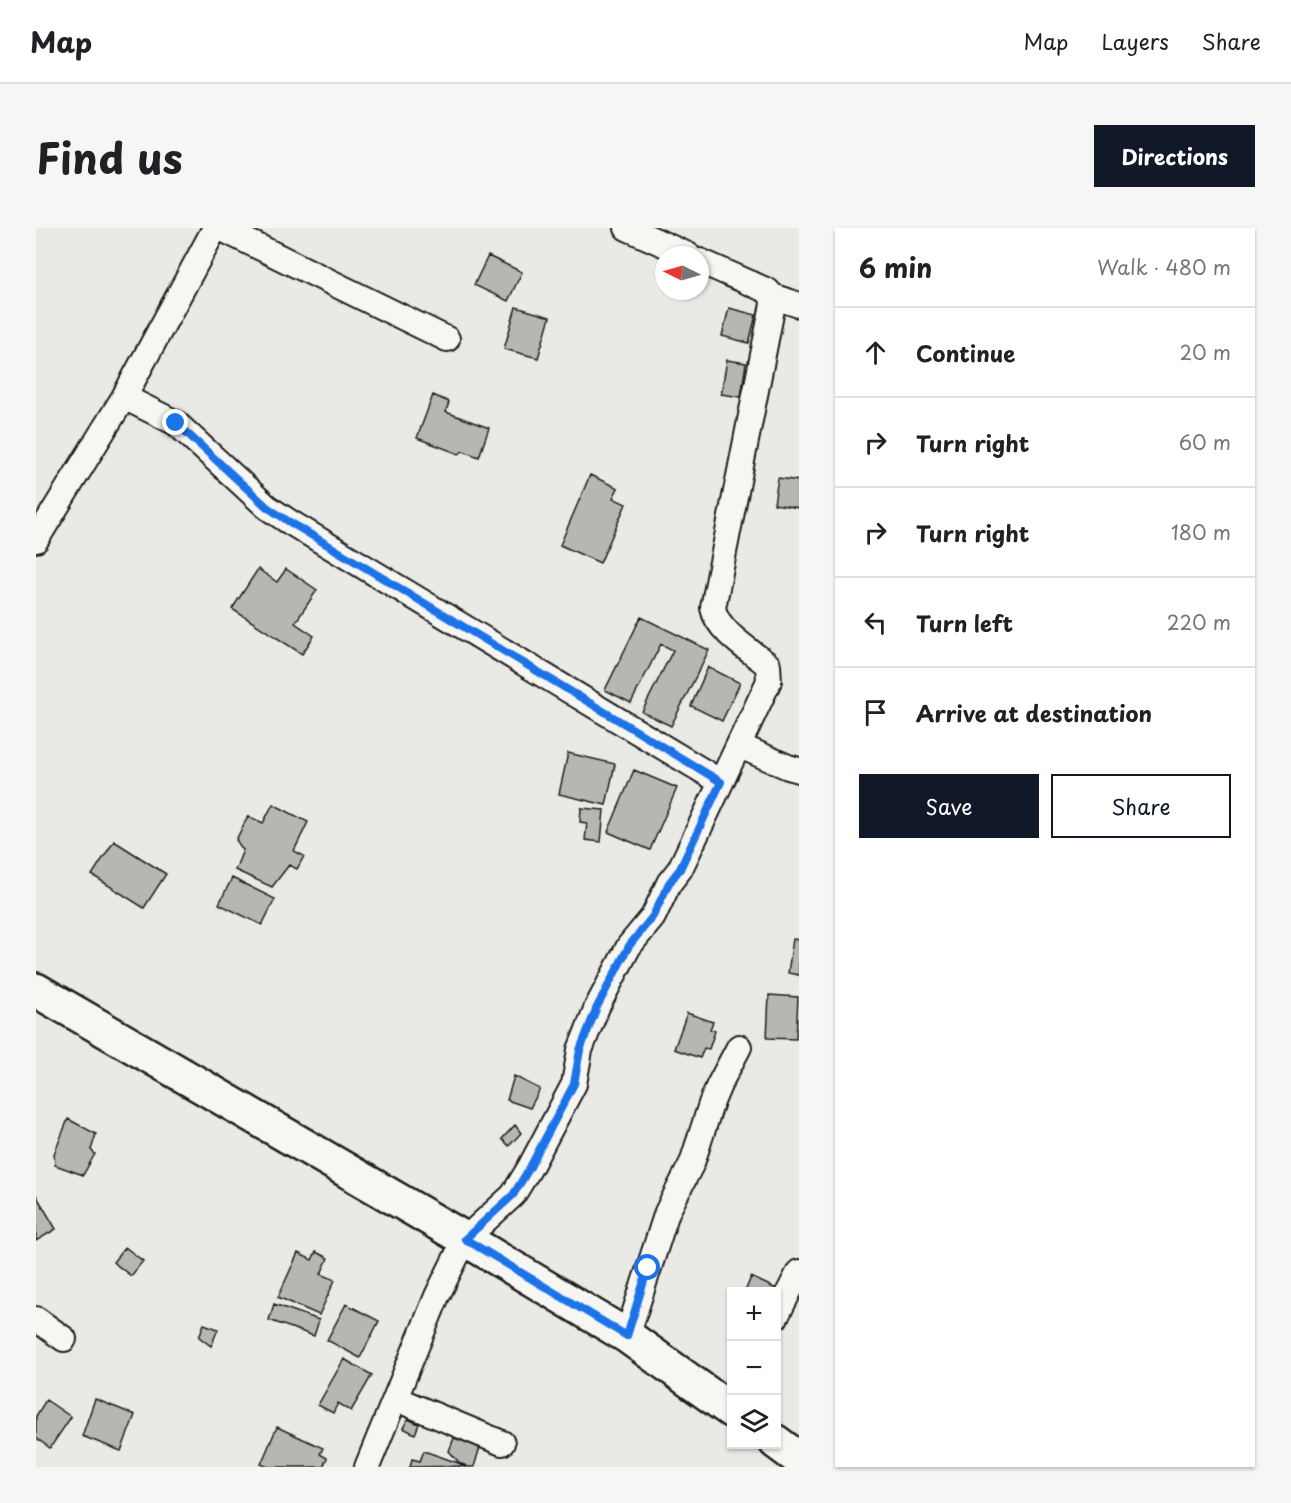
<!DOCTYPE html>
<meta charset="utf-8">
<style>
body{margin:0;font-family:"Playpen Sans",sans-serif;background:#f6f6f6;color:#202124}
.controls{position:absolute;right:18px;bottom:18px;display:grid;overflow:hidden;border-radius:0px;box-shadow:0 2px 4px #0004}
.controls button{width:54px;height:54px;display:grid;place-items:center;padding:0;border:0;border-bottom:2px solid #e0e0e0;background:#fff;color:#202124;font:30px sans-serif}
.compass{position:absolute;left:619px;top:18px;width:54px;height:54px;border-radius:50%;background:#fff;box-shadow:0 2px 4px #0004;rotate:275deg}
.stop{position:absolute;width:18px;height:18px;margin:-14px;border:4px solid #1a73e8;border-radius:50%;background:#fff}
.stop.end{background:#1a73e8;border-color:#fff;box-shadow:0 2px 6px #0008}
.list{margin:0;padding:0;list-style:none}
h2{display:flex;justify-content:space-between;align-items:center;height:78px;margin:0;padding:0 24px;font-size:26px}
h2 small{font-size:20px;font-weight:400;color:#757577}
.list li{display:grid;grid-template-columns:39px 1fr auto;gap:18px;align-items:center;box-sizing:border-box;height:90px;padding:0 24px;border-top:2px solid #e0e0e0}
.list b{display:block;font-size:22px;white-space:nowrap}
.list em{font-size:20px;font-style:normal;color:#757577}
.actions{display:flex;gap:12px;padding:18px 24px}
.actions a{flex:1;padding:14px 0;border:2px solid #111827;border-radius:0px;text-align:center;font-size:21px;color:#111827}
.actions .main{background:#111827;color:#fff}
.icon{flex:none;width:33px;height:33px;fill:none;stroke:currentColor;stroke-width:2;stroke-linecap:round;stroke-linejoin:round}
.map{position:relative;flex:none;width:763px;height:1239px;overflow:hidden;border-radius:0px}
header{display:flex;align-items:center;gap:36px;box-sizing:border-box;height:84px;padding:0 30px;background:#fff;border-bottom:2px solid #e0e0e0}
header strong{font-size:28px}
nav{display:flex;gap:33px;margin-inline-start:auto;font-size:21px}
.intro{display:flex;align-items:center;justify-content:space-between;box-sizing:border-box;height:144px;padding:0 36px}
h1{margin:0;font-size:42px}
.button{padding:15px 27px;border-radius:0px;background:#111827;color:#fff;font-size:21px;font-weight:700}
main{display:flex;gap:36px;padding:0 36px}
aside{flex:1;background:#fff;border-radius:0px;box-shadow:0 2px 4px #0004}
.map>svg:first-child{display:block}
.building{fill:#b6b6b3;stroke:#1c1c1c;stroke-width:1.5}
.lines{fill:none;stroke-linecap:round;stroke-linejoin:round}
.street-casing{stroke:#1c1c1c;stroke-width:28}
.secondary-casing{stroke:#1c1c1c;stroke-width:38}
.street{stroke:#f6f6f2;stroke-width:24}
.secondary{stroke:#f6f6f2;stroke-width:33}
.route{stroke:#1a73e8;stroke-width:8}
</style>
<header>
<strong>Map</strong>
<nav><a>Map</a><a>Layers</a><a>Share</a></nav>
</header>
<div class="intro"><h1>Find us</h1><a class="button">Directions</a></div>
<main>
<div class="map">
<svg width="763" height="1239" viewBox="0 0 763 1239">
<rect width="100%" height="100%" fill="#e9e9e5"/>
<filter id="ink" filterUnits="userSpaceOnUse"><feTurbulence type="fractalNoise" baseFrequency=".0167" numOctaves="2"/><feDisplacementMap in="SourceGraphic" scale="12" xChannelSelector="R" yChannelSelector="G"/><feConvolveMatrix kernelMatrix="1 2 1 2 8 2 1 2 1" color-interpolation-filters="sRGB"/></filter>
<g filter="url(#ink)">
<path class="building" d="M452,28L486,44L472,73L438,57Z
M480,79L514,89L502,130L468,121Z
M693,80L720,87L713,115L686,108Z
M691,132L710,135L705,169L685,166Z
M397,167L413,174L410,184L453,200L443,229L427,223L423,226L381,210Z
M554,247L582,260L577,270L590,276L564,335L524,317Z
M742,250L763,253V280L738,276Z
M222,341L241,354L250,341L281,362L259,395L278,408L266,426L196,381Z
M605,389L673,422L635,498L606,484L637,422L625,416L595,475L569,462Z
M672,439L704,455L686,493L655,478Z
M532,525L579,536L570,577L523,566Z
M598,542L641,560L614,622L572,604Z
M237,576L272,594L258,623L268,628L261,641L253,637L236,659L199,642L207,622L200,612L212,588L227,595Z
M545,580L568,582L565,614L549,612L551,595L544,594Z
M78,613L130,646L108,680L56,647Z
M196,650L239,671L226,697L183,676Z
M757,711L763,712V747L752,745Z
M733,767L762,769L760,811L731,810Z
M651,785L677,794L674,801L679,803L673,821L668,820L664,830L638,821Z
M478,848L504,861L494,880L471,872Z
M32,891L60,906L55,922L59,926L47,947L19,937L18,926Z
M479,897L485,905L473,918L466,911Z
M0,967L20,1001L0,1013Z
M89,1019L107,1033L95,1048L77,1034Z
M280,1024L292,1030L285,1046L299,1052L283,1087L242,1069L262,1025L276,1032Z
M715,1049L745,1063L709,1064Z
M238,1076L283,1092L278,1108L233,1092Z
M310,1076L343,1093L324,1130L291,1112Z
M168,1096L182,1101L175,1118L163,1109Z
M308,1131L336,1147L315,1183L302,1175L297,1185L282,1177Z
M59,1171L99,1187L85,1223L46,1208Z
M10,1172L35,1189L14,1220L0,1210V1188Z
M372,1191L383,1196L379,1206L367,1200Z
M241,1199L287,1220L284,1226L291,1230L287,1239H232L225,1236Z
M418,1210L444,1219L438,1239H427L413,1223Z
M388,1223L431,1238L374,1239L376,1231L384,1233Z"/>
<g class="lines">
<g class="street-casing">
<path id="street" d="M184,0L411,111
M591,0L652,27
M664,33L732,63L736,68L763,77
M88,169L140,195L231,279L252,293L685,554
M0,312L88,169L179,0
M704,518L752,539L763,542
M740,1089L763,1044
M0,1091L28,1111
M591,1108L631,984L656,935L675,876L683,857L703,819
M360,1171L466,1215
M331,1239L401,1068L429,1011L477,967L493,941L538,856L544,822L561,779L593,718L617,689L633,655L644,641L733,453L732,437C715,423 681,403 677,380L737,76L736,68"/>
</g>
<g class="secondary-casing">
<path id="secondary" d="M0,762L429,1011L591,1108L696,1183
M740,1214L763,1231"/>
</g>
<use href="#street" class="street"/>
<use href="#secondary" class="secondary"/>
</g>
</g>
<g class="lines" filter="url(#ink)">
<path class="route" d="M140,195L231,279L252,293L685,554L644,641L633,655L617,688L593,718L561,779L544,822L538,856L493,941L477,967L429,1011L591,1108L612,1040"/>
</g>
</svg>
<div class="controls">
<button>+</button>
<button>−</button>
<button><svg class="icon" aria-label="layers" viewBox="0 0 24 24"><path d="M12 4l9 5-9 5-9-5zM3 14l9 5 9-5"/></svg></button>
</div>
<svg class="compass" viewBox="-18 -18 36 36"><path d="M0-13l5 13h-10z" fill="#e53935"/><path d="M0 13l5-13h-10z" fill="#757577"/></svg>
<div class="stop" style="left:612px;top:1040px"></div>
<div class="stop end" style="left:140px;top:195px"></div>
</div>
<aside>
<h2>6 min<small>Walk · 480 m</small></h2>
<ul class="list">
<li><svg class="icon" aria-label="ahead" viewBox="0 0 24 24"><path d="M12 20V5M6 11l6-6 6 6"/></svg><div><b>Continue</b></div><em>20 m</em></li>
<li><svg class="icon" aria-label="right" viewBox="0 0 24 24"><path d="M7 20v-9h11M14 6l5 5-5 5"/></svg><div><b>Turn right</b></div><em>60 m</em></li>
<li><svg class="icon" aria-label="right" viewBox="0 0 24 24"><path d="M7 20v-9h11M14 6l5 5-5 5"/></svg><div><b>Turn right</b></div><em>180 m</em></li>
<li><svg class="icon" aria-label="left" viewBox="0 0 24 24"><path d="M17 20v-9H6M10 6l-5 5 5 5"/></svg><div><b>Turn left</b></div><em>220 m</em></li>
<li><svg class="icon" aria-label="arrive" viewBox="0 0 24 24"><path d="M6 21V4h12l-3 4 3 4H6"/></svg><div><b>Arrive at destination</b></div></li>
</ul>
<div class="actions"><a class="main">Save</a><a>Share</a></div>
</aside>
</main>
